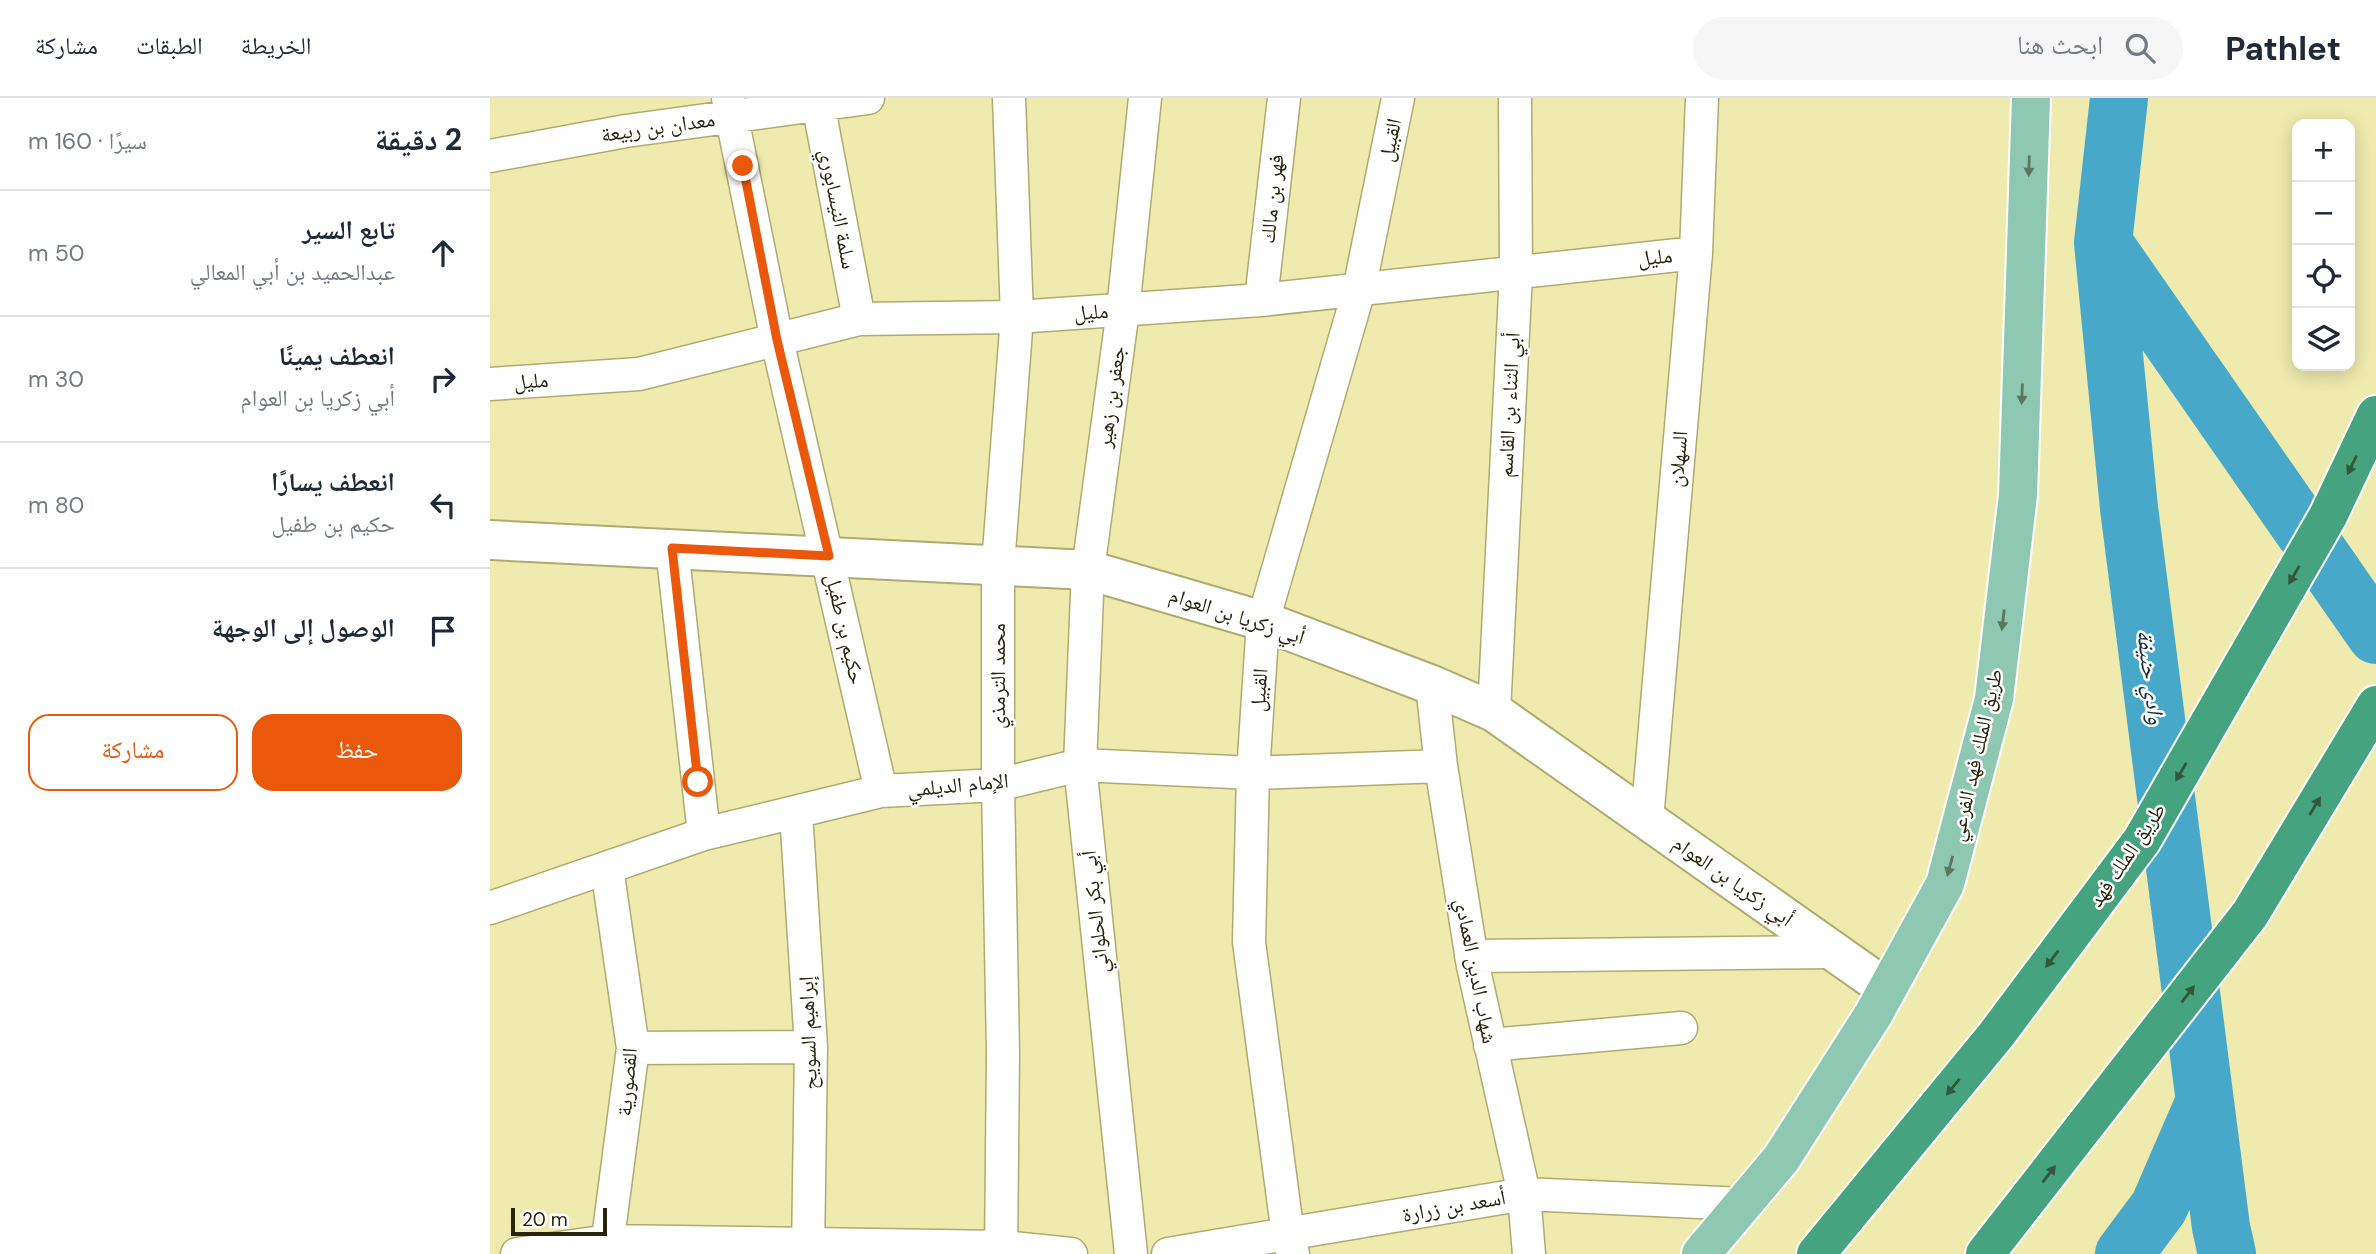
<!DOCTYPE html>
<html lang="ar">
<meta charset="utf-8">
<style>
body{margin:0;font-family:"DM Sans","Noto Naskh Arabic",sans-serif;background:#f6f6f7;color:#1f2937;direction:rtl}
.controls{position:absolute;right:21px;top:21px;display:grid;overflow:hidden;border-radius:14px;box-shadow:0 4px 18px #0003}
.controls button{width:63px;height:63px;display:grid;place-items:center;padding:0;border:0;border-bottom:2px solid #e0e1e3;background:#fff;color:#1f2937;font:35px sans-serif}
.scale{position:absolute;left:21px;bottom:18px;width:96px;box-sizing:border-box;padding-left:7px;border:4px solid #26240c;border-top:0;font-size:19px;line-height:24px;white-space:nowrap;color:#26240c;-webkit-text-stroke:5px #fff;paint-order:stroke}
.stop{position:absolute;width:21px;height:21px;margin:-16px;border:5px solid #ea580c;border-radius:50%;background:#fff}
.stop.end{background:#ea580c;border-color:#fff;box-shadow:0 2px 7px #0008}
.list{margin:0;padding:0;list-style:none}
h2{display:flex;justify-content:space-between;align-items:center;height:91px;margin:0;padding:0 28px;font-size:30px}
h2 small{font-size:23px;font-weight:400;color:#747a83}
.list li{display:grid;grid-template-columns:46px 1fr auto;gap:21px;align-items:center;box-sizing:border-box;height:126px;padding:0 28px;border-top:2px solid #e0e1e3}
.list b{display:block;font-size:26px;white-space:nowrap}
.list p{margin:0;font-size:23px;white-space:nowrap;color:#747a83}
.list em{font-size:23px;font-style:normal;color:#747a83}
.actions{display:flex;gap:14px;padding:21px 28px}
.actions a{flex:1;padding:16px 0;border:2px solid #ea580c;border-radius:21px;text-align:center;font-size:24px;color:#ea580c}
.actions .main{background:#ea580c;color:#fff}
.icon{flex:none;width:38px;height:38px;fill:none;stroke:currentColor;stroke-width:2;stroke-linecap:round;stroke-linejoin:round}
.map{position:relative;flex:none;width:1886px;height:1156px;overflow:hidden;direction:ltr}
header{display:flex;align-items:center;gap:42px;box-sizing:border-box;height:98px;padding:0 35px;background:#fff;border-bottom:2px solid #e0e1e3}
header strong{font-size:33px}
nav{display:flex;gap:38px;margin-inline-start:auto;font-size:24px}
.search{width:490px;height:63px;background:#f6f6f7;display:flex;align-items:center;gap:18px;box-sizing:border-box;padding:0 24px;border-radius:38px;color:#747a83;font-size:26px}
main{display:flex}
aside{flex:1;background:#fff}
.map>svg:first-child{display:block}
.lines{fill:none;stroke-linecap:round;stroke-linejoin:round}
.river{stroke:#48a8ca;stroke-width:58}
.street-casing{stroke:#afab70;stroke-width:35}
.secondary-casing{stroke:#afab70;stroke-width:42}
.primary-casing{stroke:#fff;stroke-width:42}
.highway-casing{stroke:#fff;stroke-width:42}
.street{stroke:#fff;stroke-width:32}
.secondary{stroke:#fff;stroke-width:38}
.primary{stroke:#8fc8b2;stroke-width:38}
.highway{stroke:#45a47f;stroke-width:38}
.oneway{fill:#5a765f}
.oneway2{fill:#32573a}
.route{stroke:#ea580c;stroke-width:9}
.labels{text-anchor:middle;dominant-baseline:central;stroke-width:5;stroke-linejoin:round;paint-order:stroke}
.street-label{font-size:21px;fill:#26240c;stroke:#fff}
.water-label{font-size:23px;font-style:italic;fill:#122f3a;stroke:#fff}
</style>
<header>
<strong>Pathlet</strong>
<div class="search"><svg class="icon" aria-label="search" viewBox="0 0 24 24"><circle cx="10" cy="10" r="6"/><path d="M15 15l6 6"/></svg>ابحث هنا</div>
<nav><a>الخريطة</a><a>الطبقات</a><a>مشاركة</a></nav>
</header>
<main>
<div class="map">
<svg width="1886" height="1156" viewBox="0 0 1886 1156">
<rect width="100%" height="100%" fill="#efebae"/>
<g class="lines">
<path class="river" d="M1629,0L1613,145L1639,410L1731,1129L1737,1156
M1614,146L1886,537
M1634,1156L1669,1109L1714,1005"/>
<g class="street-casing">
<path id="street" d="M238,0L287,242L391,693
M327,0L369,221
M0,58L136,33L378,0
M771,202L794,0
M0,286L149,276L369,221L527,219L771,202L1206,155
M182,450L214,736
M942,587L951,668L983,868L1034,1096L1039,1156
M1004,614L1026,175L1025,0
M306,714L321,949L318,1156
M1157,722L1206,155L1212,0
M0,810L214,736L391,693L508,687L590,667L763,675L951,668
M981,858L1344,854
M1000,947L1191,930
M143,950L321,949
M27,1156L118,1143L512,1149L581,1156
M116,1156L143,950L117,770
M511,1156L513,955L508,687V467L527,219L519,0
M641,1156L590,667L598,472L633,212L655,0
M678,1156L1034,1096L1253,1106
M803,1156L798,1137L759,844L763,675L773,523L869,192L908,0"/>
</g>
<g class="secondary-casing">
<path id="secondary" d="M0,442L598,472L773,523L942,587L1004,614L1397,891"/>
</g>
<g class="primary-casing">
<path id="primary" d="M1211,1156L1291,1061L1383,917L1455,786L1504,601L1528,397L1541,0"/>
</g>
<g class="highway-casing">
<path id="highway" d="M1326,1156L1506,937L1652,742L1838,418L1886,317
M1495,1156L1760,816L1886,607"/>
</g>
<use href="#street" class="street"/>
<use href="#secondary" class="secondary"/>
<use href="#primary" class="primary"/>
<use href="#highway" class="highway"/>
</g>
<defs><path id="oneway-solid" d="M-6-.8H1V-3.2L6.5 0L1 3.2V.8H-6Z" transform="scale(1.75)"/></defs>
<g class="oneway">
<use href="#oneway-solid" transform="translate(1539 68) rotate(92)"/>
<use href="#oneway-solid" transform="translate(1532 296) rotate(92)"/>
<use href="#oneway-solid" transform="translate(1513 522) rotate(97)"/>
<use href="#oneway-solid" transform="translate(1460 768) rotate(105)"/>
</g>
<g class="oneway2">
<use href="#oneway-solid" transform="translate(1862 367) rotate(116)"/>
<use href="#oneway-solid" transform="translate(1804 477) rotate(120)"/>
<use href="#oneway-solid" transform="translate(1691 674) rotate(120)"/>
<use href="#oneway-solid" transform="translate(1825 708) rotate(-59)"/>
<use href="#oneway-solid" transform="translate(1562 861) rotate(127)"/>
<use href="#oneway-solid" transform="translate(1698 896) rotate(-52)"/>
<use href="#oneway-solid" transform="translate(1463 989) rotate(129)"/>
<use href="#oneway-solid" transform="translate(1559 1076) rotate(-52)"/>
</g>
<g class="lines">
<path class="route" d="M208,684L182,450L339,458L287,242L253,68"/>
</g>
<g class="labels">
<g class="street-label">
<text transform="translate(168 29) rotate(-8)">معدان بن ربيعة</text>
<text transform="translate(900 42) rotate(-78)">القبيل</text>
<text transform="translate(782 101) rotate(-84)">فهر بن مالك</text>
<text transform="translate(348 111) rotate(79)">سلمة النيسابوري</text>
<text transform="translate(1165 159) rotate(-6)">مليل</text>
<text transform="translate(601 214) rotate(-4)">مليل</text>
<text transform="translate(41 283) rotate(-4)">مليل</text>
<text transform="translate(621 299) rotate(-82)">جعفر بن زهير</text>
<text transform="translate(1019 307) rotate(-87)">أبي الثناء بن القاسم</text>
<text transform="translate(1188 361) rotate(-85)">السهلان</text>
<text transform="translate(747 518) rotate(18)">أبي زكريا بن العوام</text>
<text transform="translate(355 531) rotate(77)">حكيم بن طفيل</text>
<text transform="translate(508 578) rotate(-90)">محمد الترمذي</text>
<text transform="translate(769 592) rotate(-86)">القبيل</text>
<text transform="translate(1486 657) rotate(-77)">طريق الملك فهد الفرعي</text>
<text transform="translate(468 687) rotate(-5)">الإمام الديلمي</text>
<text transform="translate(1637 757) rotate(-56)">طريق الملك فهد</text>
<text transform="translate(1243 783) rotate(35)">أبي زكريا بن العوام</text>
<text transform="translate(605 814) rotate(-96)">أبي بكر الحلواني</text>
<text transform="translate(986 873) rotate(79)">شهاب الدين العمادي</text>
<text transform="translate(318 935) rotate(-92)">إبراهيم السويح</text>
<text transform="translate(137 984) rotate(-85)">القصورية</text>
<text transform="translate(964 1108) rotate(-10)">أسعد بن زرارة</text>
</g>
<g class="water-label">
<text transform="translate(1661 579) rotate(83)">وادي حنيفة</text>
</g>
</g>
</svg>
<div class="controls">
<button>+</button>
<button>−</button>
<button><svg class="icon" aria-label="locate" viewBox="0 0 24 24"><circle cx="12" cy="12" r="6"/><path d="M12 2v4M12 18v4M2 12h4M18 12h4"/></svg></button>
<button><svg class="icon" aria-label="layers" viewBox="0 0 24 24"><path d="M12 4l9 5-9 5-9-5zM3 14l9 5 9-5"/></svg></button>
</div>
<div class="scale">20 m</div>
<div class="stop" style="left:208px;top:684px"></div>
<div class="stop end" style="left:253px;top:68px"></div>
</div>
<aside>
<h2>2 دقيقة<small>سيرًا · 160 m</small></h2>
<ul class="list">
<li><svg class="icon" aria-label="ahead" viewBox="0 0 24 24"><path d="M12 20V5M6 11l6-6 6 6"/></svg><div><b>تابع السير</b><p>عبدالحميد بن أبي المعالي</p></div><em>50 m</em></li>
<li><svg class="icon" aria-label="right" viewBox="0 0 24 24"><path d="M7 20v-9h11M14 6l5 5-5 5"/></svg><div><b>انعطف يمينًا</b><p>أبي زكريا بن العوام</p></div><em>30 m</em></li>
<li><svg class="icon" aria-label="left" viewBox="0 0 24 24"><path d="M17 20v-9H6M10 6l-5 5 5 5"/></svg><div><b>انعطف يسارًا</b><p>حكيم بن طفيل</p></div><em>80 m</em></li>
<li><svg class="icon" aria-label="arrive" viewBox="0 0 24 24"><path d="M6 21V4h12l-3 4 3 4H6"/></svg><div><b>الوصول إلى الوجهة</b></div></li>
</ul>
<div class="actions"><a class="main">حفظ</a><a>مشاركة</a></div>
</aside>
</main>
